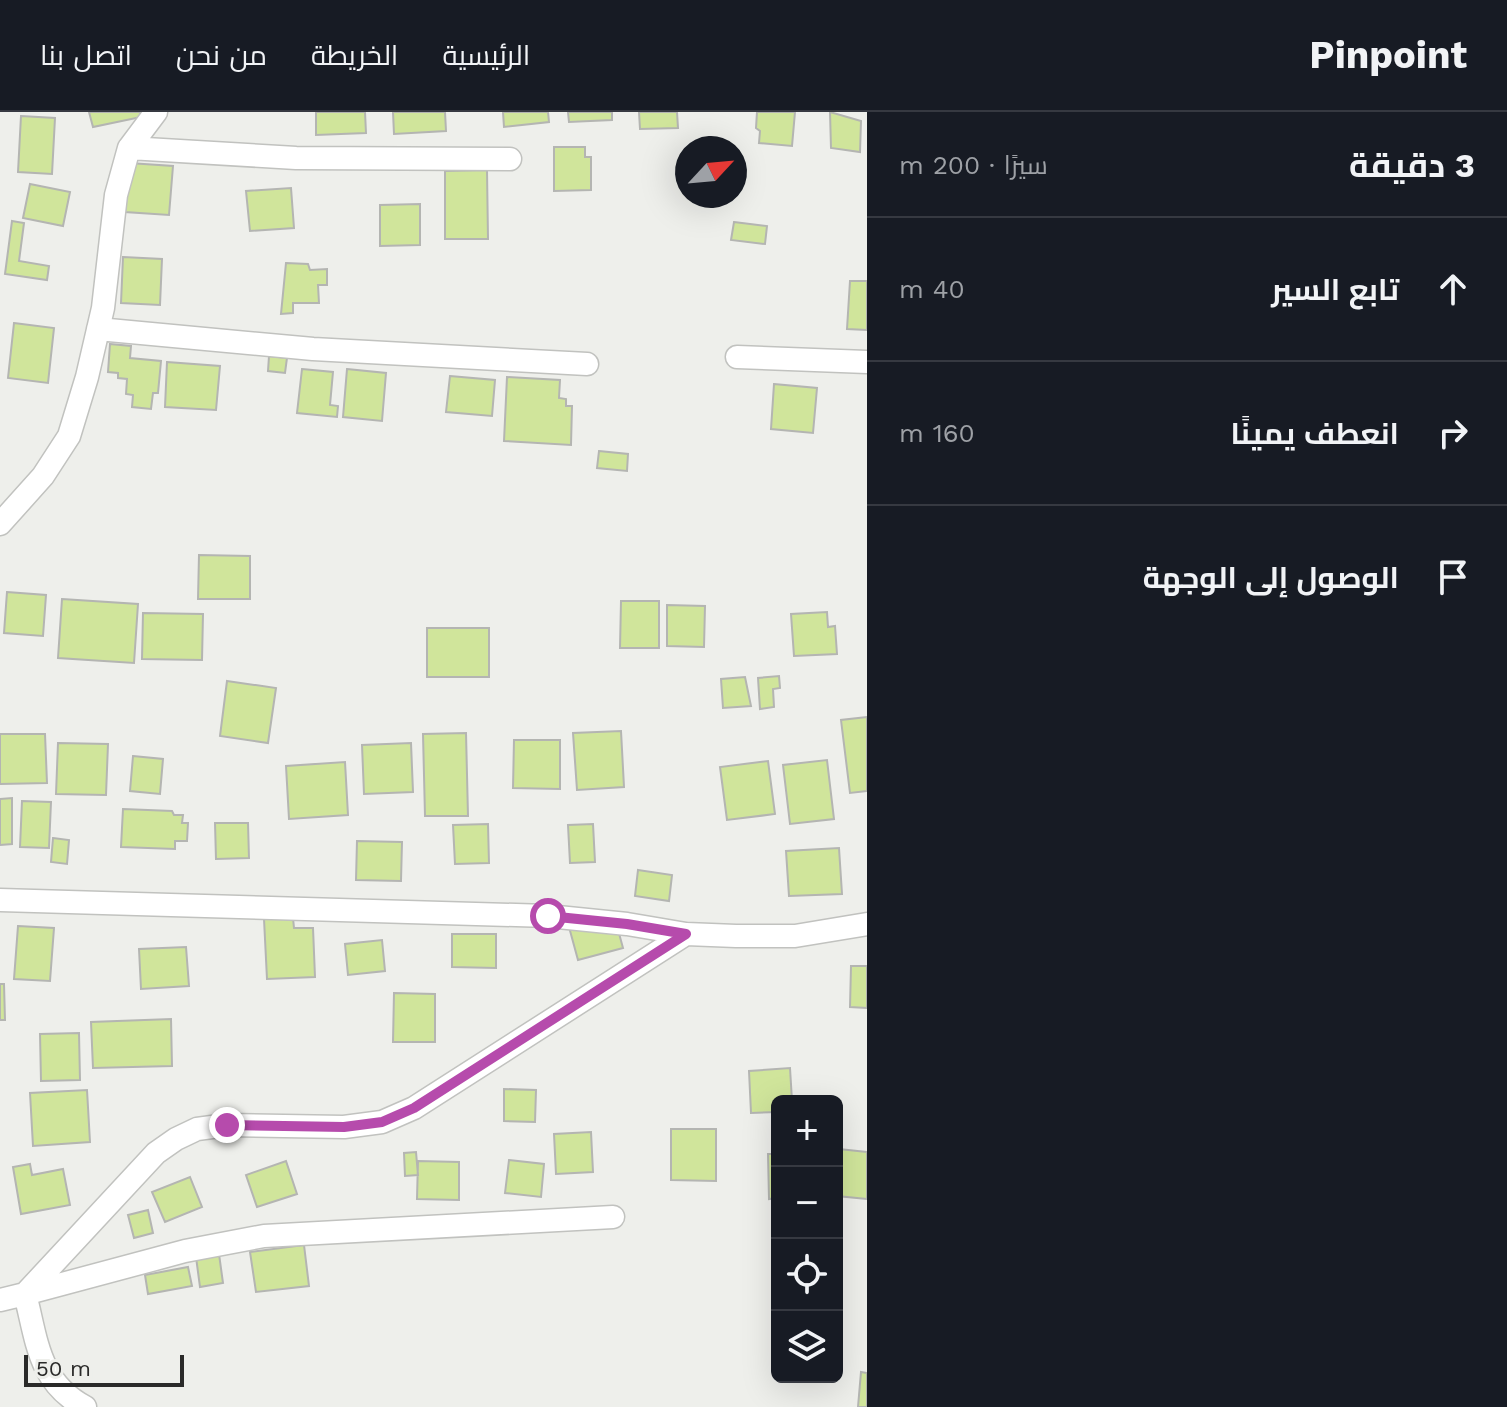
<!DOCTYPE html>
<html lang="ar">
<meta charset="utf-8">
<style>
body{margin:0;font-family:"Work Sans",Cairo,sans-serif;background:#242831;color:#f1f3f6;direction:rtl}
.controls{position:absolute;right:24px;bottom:24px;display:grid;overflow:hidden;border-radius:12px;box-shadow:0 8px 32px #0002}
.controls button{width:72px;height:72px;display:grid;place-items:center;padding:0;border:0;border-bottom:2px solid #363941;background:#171b24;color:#f1f3f6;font:40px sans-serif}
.compass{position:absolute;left:675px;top:24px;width:72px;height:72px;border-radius:50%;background:#171b24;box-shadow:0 8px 32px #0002;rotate:64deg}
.scale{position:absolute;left:24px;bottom:20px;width:160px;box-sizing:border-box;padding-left:8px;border:4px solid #2a2a29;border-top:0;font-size:22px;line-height:28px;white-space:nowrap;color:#2a2a29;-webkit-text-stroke:6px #eeefeb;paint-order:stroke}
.stop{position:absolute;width:24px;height:24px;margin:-18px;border:6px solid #b64bac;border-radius:50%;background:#fff}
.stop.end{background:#b64bac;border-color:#fff;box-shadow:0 2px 8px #0008}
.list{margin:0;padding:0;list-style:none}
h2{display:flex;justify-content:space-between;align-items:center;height:104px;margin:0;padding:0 32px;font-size:34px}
h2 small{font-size:26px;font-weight:400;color:#9ea1a6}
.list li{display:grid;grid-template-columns:52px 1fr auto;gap:24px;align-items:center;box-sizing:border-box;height:144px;padding:0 32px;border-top:2px solid #363941}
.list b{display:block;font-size:30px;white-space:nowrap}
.list em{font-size:26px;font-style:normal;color:#9ea1a6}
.icon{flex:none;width:44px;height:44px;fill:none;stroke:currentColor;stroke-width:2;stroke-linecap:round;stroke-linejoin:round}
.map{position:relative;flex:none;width:867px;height:1295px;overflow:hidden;direction:ltr}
header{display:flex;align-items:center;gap:48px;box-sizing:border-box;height:112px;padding:0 40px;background:#171b24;border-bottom:2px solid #363941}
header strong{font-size:38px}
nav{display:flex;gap:44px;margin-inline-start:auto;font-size:28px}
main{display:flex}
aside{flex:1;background:#171b24}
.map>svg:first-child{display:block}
.building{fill:#d0e59b;stroke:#b4b5b2;stroke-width:2}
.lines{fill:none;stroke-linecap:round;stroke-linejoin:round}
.minor-casing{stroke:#c1c2bf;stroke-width:25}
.minor{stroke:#fff;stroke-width:22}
.route{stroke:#b64bac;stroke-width:10}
</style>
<header>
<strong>Pinpoint</strong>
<nav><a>الرئيسية</a><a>الخريطة</a><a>من نحن</a><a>اتصل بنا</a></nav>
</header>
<main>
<aside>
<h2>3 دقيقة<small>سيرًا · 200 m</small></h2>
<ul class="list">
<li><svg class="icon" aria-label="ahead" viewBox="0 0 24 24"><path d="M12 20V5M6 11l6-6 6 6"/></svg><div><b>تابع السير</b></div><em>40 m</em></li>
<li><svg class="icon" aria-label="right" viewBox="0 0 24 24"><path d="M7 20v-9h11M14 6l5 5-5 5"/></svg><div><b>انعطف يمينًا</b></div><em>160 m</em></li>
<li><svg class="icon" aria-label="arrive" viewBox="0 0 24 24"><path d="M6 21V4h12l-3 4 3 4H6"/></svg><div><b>الوصول إلى الوجهة</b></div></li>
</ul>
</aside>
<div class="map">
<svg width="867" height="1295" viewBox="0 0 867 1295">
<rect width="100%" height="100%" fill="#eeefeb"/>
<path class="building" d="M89,0H140L141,5L93,15Z
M316,0H365L366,21L316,23Z
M393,0H445L446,19L394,22Z
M503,0H548L549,10L504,15Z
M568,0H612V8L569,10Z
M639,0H677L678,16L640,17Z
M757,0H795L792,34L759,31L760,19L756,16Z
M830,0L861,9L860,40L831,36Z
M21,4L55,6L52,62L18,60Z
M554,35H585V45H591V78L554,79Z
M129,51L173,54L169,103L125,100Z
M487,58L488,127H445V59Z
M30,72L70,80L63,114L23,106Z
M291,76L294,116L250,119L246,79Z
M420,92V133L380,134V93Z
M12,109L24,111L19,149L49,154L47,168L5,162Z
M734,110L767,114L765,132L731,128Z
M123,145L162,147L160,193L121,191Z
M286,151L308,152L310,158L327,157V173H318L319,191H293V201L281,202Z
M850,169H867V218L847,217Z
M14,211L54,216L48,271L8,266Z
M110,232L131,234L130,246L161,249L158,281H153L151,297L132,295L133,283L126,282L127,267L118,266V261L108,260Z
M269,244L287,246L285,261L268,259Z
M167,250L220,254L216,298L165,295Z
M302,257L333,260L330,293L338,294L337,305L297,301Z
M347,257L386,261L382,309L343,305Z
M450,264L495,268L492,304L446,300Z
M507,265L560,268L559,286L566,287V294H572L571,333L504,329Z
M774,272L817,276L813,321L771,317Z
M599,339L628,342L627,359L597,356Z
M199,443L250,444V487H198Z
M7,480L46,483L43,524L4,521Z
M62,487L138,492L134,551L58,546Z
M621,489H659V536H620Z
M667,493L705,494L704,535L667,534Z
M827,500L828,515L835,514L837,542L794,544L791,502Z
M143,501L203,502L202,548L142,547Z
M427,516H489V565H427Z
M779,564L780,576L773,577L774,595L760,597L758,566Z
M745,565L751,594L723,596L721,567Z
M227,569L276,576L268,631L220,624Z
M867,605V679L850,681L841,608Z
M621,619L624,675L577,678L573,621Z
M466,621L468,704H425L423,622Z
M0,622H45L47,671L0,672Z
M514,628H560V677L513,676Z
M58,631L108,632L106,683L56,682Z
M411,631L413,680L364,682L362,633Z
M133,644L163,647L160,682L130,679Z
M827,648L834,707L790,712L783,653Z
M768,649L775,702L727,708L720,655Z
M345,650L348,703L289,707L286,654Z
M12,686V732L0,733V687Z
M22,689L51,690L49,736L20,735Z
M123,697L172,699L174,703H183L182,711H188L187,729H175V737L121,735Z
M215,711H248L249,746L216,747Z
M488,712L489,751L455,752L453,713Z
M593,712L595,750L570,751L568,713Z
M53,726L69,728L67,752L51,750Z
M357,729L402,730L401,769L356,768Z
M839,736L842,782L789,784L786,739Z
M638,758L672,763L669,789L635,784Z
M614,803L623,836L578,848L569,815Z
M293,806L294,816H313L315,865L267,867L264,807Z
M18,814L54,816L50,869L14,867Z
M452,822H496V856L452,855Z
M382,828L385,859L348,863L345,832Z
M186,835L189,874L141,877L139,837Z
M851,854H867V896L850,895Z
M0,872H4L5,908H0Z
M394,881L435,882V930H393Z
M171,907L172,954L93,956L91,910Z
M79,921L80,968L41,969L40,922Z
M790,956L792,989H777V1000L751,1001L749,959Z
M504,977L536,978L535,1010L504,1009Z
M87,978L90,1030L33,1034L30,981Z
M671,1017H716V1069L671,1068Z
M591,1020L593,1060L556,1062L554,1022Z
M839,1037L867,1040V1087L837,1084Z
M416,1040L418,1063L405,1064L404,1041Z
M768,1042H777V1086L769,1087Z
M509,1048L544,1052L541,1085L505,1081Z
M286,1049L297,1082L257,1095L246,1063Z
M418,1049L459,1050V1088L417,1087Z
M30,1052L32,1063L63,1057L70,1093L21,1102L13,1055Z
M190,1065L202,1095L165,1110L152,1080Z
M148,1098L153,1121L134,1126L128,1103Z
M304,1133L309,1174L256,1180L250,1140Z
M219,1142L223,1171L200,1175L196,1145Z
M188,1155L192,1174L148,1182L145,1163Z
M861,1260L867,1261V1295H858Z"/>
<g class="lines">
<g class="minor-casing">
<path id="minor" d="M129,36L296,46L510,47
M98,217L313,237L587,252
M737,245L867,250
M0,412L43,364L69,324L87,265L103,196L116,83L129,36L156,0
M0,788L548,804L627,812L686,822L736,824H795L867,812
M0,1188L25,1182L156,1041L176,1027L197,1017L227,1013L344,1015L382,1010L414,996L686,822
M85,1295C38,1270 37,1228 25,1182L185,1139L264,1124L613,1105"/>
</g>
<use href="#minor" class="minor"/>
</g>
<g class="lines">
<path class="route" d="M227,1013L344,1015L382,1010L414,996L686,822L627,812L548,804"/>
</g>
</svg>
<div class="controls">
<button>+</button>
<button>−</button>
<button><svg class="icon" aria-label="locate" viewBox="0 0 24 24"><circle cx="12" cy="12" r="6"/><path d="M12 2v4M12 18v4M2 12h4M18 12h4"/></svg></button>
<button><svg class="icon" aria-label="layers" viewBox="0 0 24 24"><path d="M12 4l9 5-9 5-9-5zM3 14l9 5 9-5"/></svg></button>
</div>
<svg class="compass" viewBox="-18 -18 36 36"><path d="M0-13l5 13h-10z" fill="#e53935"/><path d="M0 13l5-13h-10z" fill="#9ea1a6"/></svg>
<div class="scale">50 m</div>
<div class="stop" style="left:548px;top:804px"></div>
<div class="stop end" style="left:227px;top:1013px"></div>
</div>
</main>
